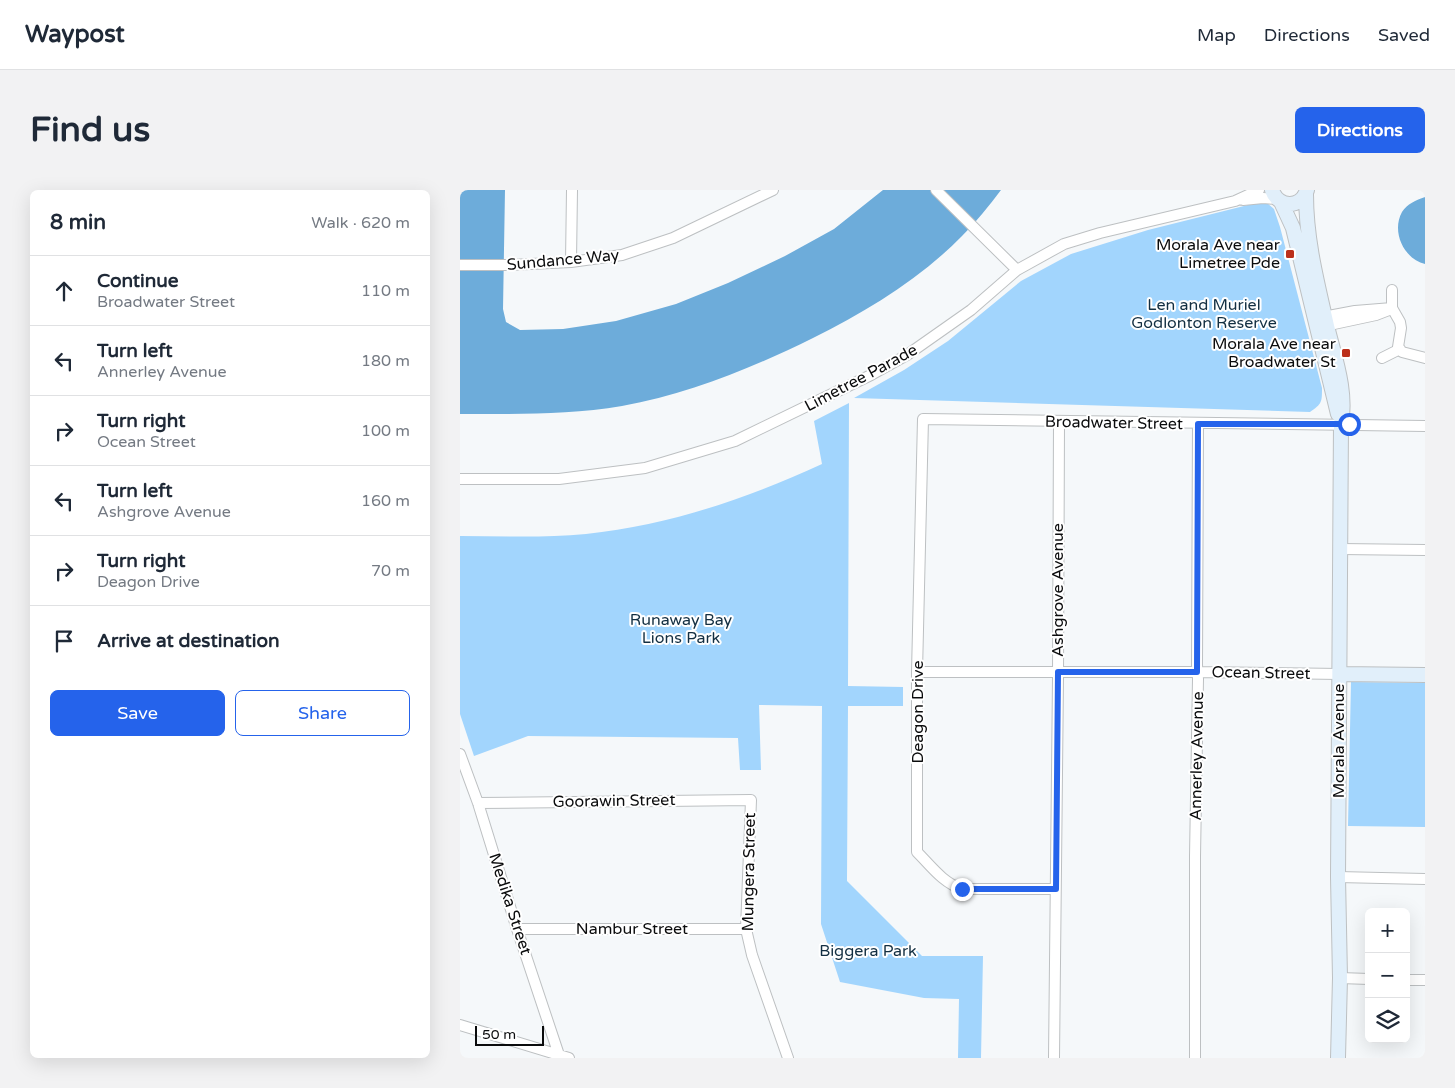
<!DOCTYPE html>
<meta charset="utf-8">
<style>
body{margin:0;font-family:"Varela Round",sans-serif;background:#f2f2f3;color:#1f2937}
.controls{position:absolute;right:15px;bottom:15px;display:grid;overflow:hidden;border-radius:8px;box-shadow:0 5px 20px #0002}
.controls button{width:45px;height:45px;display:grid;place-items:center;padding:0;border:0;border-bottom:1px solid #e0e1e3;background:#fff;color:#1f2937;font:25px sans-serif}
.scale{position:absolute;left:15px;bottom:12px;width:69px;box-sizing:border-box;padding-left:5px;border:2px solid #0b0c0d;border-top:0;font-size:14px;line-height:18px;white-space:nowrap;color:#0b0c0d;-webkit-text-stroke:4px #fff;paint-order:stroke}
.stop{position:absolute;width:15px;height:15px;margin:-11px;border:4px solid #2563eb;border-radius:50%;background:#fff}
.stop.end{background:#2563eb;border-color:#fff;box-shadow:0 1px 5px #0008}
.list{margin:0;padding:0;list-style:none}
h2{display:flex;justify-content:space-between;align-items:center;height:65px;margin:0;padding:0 20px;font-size:21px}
h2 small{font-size:16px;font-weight:400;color:#747a83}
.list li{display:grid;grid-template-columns:32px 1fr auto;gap:15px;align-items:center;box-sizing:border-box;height:70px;padding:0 20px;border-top:1px solid #e0e1e3}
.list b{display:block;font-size:19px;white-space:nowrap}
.list p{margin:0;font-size:16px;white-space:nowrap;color:#747a83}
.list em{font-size:16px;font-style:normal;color:#747a83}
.actions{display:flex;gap:10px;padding:15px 20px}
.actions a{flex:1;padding:11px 0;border:1px solid #2563eb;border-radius:8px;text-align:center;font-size:18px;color:#2563eb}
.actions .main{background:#2563eb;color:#fff}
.icon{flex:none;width:28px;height:28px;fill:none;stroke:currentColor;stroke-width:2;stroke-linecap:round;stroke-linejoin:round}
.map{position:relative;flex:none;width:965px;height:868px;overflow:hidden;border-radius:8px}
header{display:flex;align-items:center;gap:30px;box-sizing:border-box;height:70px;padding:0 25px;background:#fff;border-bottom:1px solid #e0e1e3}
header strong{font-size:24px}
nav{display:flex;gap:28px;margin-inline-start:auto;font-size:18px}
.intro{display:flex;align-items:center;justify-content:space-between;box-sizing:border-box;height:120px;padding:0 30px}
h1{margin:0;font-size:35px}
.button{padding:12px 22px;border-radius:8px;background:#2563eb;color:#fff;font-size:18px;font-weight:700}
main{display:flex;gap:30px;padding:0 30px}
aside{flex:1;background:#fff;border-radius:8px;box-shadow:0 5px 20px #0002}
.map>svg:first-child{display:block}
.green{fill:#a2d5fd}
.water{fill:#6dacda}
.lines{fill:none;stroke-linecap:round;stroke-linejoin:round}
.street-casing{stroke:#bdc0c2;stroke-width:12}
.secondary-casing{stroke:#bdc0c2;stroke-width:16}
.street{stroke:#fff;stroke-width:10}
.secondary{stroke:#e1effa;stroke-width:14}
.route{stroke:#2563eb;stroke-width:6}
.poi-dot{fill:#bc301b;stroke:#fff;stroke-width:2}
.labels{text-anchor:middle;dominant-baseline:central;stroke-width:4;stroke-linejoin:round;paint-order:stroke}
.poi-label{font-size:16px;fill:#0b0c0d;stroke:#fff;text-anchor:end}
.street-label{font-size:16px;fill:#0b0c0d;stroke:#fff}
.park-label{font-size:16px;fill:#132f42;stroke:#fff}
</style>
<header>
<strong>Waypost</strong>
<nav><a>Map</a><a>Directions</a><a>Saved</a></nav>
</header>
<div class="intro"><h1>Find us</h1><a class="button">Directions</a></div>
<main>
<aside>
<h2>8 min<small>Walk · 620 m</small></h2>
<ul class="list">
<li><svg class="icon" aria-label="ahead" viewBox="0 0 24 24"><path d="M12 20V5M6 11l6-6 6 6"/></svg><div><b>Continue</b><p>Broadwater Street</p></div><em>110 m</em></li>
<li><svg class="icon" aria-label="left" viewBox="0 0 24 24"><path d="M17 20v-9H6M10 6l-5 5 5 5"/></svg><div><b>Turn left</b><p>Annerley Avenue</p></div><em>180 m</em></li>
<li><svg class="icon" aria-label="right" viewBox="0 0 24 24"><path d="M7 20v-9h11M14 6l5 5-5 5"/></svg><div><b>Turn right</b><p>Ocean Street</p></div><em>100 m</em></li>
<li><svg class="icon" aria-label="left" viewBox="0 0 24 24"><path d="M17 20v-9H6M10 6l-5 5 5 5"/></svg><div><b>Turn left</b><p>Ashgrove Avenue</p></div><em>160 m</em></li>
<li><svg class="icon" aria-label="right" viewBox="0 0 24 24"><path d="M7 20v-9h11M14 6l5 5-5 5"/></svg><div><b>Turn right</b><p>Deagon Drive</p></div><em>70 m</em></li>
<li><svg class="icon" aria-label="arrive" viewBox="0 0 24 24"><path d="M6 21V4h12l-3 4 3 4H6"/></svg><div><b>Arrive at destination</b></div></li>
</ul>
<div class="actions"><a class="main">Save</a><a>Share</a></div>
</aside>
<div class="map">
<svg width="965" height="868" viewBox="0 0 965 868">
<rect width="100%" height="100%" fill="#f5f8fa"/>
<path class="green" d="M807,13L814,19L820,37L862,198C862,212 862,214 850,222L394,208L444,180L488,151L561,91L611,64L688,40L792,14Z
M389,213L388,496L443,497V516H388L387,691L462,766H523L521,868H498L499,809L464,808L380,792L361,734L362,516L299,515L301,580H280L278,548L68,546L14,566L0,524V346C42,346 84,348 126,344C209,335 286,309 362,274L354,231Z
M891,492L965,493V637L888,636Z"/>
<path class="water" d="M0,0H45L43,119L46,132L60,140L103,139L156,131L216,114L268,93L325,66L374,39L423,0H541C529,16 516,32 502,46C460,89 407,121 353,148C292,178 229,204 162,216C108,225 54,224 0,224Z
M965,7V74C944,69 931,42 942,22C947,14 956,10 965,7Z"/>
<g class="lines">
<g class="street-casing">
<path id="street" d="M476,0L557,80
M783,10L803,8L817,9
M111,72L112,0
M0,75H50L111,72L162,65L213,48L313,0
M932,100V118L940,132L941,138L938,157L942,162L965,168
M858,128L895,121L932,118
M860,137L916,125L929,120
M922,168L940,159
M0,289H99L185,278L275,251L411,185L447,165L511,120L557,80L604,54L640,43L775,11L799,0
M880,359L965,360
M457,482H737L880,484
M0,564L18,613L57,739L99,865
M18,613L291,610L286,739L292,765L328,868
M878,687L965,689
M595,699H502C483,693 471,676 457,662V482L463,229L965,236
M57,739H286
M880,788L909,789
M946,790H965
M0,835L109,868
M594,868L598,488L599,232
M735,868V667L738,489L737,475L738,234"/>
</g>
<g class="secondary-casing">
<path id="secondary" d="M812,0C818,18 841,19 847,0
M846,4C846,50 857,92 867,136C875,169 887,201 881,234L878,687L880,788L878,868
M821,12L833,38L878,224
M880,484L965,485"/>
</g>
<use href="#street" class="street"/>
<use href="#secondary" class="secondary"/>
</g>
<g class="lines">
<path class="route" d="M502,699H596L598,482H737L738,234H889"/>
</g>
<g class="poi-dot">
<rect x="825" y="59" width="10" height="10" rx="2.5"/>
<rect x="881" y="158" width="10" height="10" rx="2.5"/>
</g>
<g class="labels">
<g class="poi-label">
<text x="820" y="55">Morala Ave near<tspan x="820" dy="18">Limetree Pde</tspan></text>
<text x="876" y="154">Morala Ave near<tspan x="876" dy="18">Broadwater St</tspan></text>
</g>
<g class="street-label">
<text transform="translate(103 70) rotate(-5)">Sundance Way</text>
<text transform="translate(401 188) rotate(-28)">Limetree Parade</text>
<text transform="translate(654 233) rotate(1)">Broadwater Street</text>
<text transform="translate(598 400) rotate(-90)">Ashgrove Avenue</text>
<text transform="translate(801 483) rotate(1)">Ocean Street</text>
<text transform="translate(458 522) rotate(-90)">Deagon Drive</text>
<text transform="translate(879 551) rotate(-90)">Morala Avenue</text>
<text transform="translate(737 566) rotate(-89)">Annerley Avenue</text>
<text transform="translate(154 611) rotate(-1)">Goorawin Street</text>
<text transform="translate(289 682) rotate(-89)">Mungera Street</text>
<text transform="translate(50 714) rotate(72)">Medika Street</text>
<text x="172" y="739">Nambur Street</text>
</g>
<g class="park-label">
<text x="744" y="115">Len and Muriel<tspan x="744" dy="18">Godlonton Reserve</tspan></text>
<text x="221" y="430">Runaway Bay<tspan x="221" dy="18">Lions Park</tspan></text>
<text x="408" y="761">Biggera Park</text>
</g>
</g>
</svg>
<div class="controls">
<button>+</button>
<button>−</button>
<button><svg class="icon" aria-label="layers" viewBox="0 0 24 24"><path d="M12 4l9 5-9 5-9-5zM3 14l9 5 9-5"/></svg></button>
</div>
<div class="scale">50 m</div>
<div class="stop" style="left:889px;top:234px"></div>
<div class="stop end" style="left:502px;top:699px"></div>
</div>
</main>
